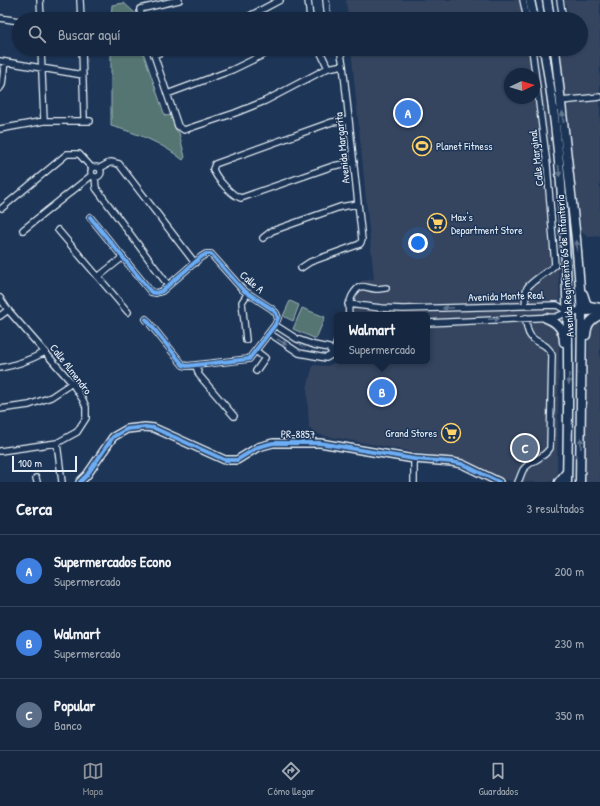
<!DOCTYPE html>
<html lang="es">
<meta charset="utf-8">
<style>
body{margin:0;font-family:"Patrick Hand",sans-serif;background:#1f3048;color:#f1f3f6}
.compass{position:absolute;left:504px;top:68px;width:36px;height:36px;border-radius:50%;background:#162841;box-shadow:0 1px 3px #0004;rotate:86deg}
.scale{position:absolute;left:12px;bottom:10px;width:65px;box-sizing:border-box;padding-left:4px;border:2px solid #e8f1f8;border-top:0;font-size:11px;line-height:14px;white-space:nowrap;color:#e8f1f8;-webkit-text-stroke:3px #1d3557;paint-order:stroke}
.you{position:absolute;left:418px;top:243px;width:14px;height:14px;margin:-10px;border:3px solid #fff;border-radius:50%;background:#1a73e8;box-shadow:0 0 0 6px #1a73e833}
.badge{display:grid;place-items:center;width:26px;height:26px;border-radius:50%;background:#8c9099;color:#fff;font-size:13px;font-weight:700}
.pin{position:absolute;translate:-50% -50%;border:2px solid #fff;box-shadow:0 1px 4px #0006}
.popup{position:absolute;left:334px;top:312px;width:96px;height:52px;box-sizing:border-box;display:grid;place-content:center;border-radius:6px;background:#162841;filter:drop-shadow(0 1px 3px #0005);font-size:13px;white-space:nowrap;color:#9ea6b1}
.popup b{font-size:15px;color:#f1f3f6}
.popup::after{content:'';position:absolute;left:50%;top:100%;margin-left:-8px;border:8px solid transparent;border-top-color:#162841}
.list{margin:0;padding:0;list-style:none}
h2{display:flex;justify-content:space-between;align-items:center;height:52px;margin:0;padding:0 16px;font-size:17px}
h2 small{font-size:13px;font-weight:400;color:#9ea6b1}
.list li{display:grid;grid-template-columns:26px 1fr auto;gap:12px;align-items:center;box-sizing:border-box;height:72px;padding:0 16px;border-top:1px solid #35445a}
.list b{display:block;font-size:15px;white-space:nowrap}
.list p{margin:0;font-size:13px;white-space:nowrap;color:#9ea6b1}
.list em{font-size:13px;font-style:normal;color:#9ea6b1}
.icon{flex:none;width:22px;height:22px;fill:none;stroke:currentColor;stroke-width:2;stroke-linecap:round;stroke-linejoin:round}
.map{position:relative;flex:none;width:600px;height:482px;overflow:hidden}
.search{position:absolute;background:#162841;box-shadow:0 1px 3px #0004;left:12px;right:12px;top:12px;height:44px;display:flex;align-items:center;gap:10px;box-sizing:border-box;padding:0 14px;border-radius:22px;color:#9ea6b1;font-size:15px}
.sheet{height:268px;background:#162841}
nav{display:flex;justify-content:space-around;align-items:center;box-sizing:border-box;height:56px;border-top:1px solid #35445a;background:#162841;font-size:11px;color:#9ea6b1}
nav a{display:grid;justify-items:center;gap:2px}
nav .on{color:#8c9099}
.map>svg:first-child{display:block}
.built{fill:#344460;fill-rule:evenodd}
.green{fill:#557473;stroke:#9eb2b6}
.lines{fill:none;stroke-linecap:round;stroke-linejoin:round}
.minor-tunnel{stroke:#3b516f;stroke-width:5.5;stroke-dasharray:5.5 3;stroke-linecap:butt}
.minor-casing{stroke:#e8f1f8;stroke-width:8}
.tertiary-casing{stroke:#e8f1f8;stroke-width:10}
.primary-casing{stroke:#e8f1f8;stroke-width:11}
.minor{stroke:#1d3557;stroke-width:5.5}
.tertiary{stroke:#1d3557;stroke-width:7}
.primary{stroke:#1d3557;stroke-width:8}
.cycleway-casing{stroke:#1d3557;stroke-width:6}
.cycleway{stroke:#6dadf4;stroke-width:4}
.oneway{fill:#64778f}
.labels{text-anchor:middle;dominant-baseline:central;stroke-width:3;stroke-linejoin:round;paint-order:stroke}
.poi-label{font-size:11px;fill:#e8f1f8;stroke:#1d3557;text-anchor:start}
.street-label{font-size:11px;fill:#e8f1f8;stroke:#1d3557}
</style>
<div class="map">
<svg width="600" height="482" viewBox="0 0 600 482">
<rect width="100%" height="100%" fill="#1d3557"/>
<filter id="ink" filterUnits="userSpaceOnUse"><feTurbulence type="fractalNoise" baseFrequency=".025" numOctaves="2"/><feDisplacementMap in="SourceGraphic" scale="8" xChannelSelector="R" yChannelSelector="G"/><feConvolveMatrix kernelMatrix="1 2 1 2 8 2 1 2 1" color-interpolation-filters="sRGB"/></filter>
<g filter="url(#ink)">
<path class="built" d="M346,0H527L531,19H348Z
M565,0H600V236L588,237L581,232L562,70V49H581V19H569Z
M351,49H537L550,136L560,297L557,477L550,482H515L495,477L464,461L320,435L309,428L307,388L313,365L328,366L337,361H427V315H350L361,281L374,279ZM510,74H534V98H510Z
M600,320V482H583L589,330L594,323Z"/>
<path class="green" d="M124,3L136,14L137,19H111L112,5Z
M111,49H142L165,116L171,115L176,130L179,133L185,157L183,160C162,143 137,133 111,126Z
M290,301L299,305L293,321L283,316Z
M302,308L325,317L316,339L293,329Z"/>
<g class="lines">
<path class="minor-tunnel" d="M301,344L307,346"/>
<g class="minor-casing">
<path id="minor" d="M40,0L41,19
M80,0L81,19
M308,0L310,19
M326,0L328,19
M523,0L527,19
M560,0L563,19
M0,18L19,21
M141,19L140,9L179,0
M244,19L280,0
M41,49L44,121
M82,49L84,117
M152,49L178,126L184,130L235,113L265,101L328,68L343,65
M319,49L328,68
M154,55L169,49
M0,61L83,75
M0,88L2,85L5,62
M167,94L232,70L275,49
M561,101L600,97
M349,120L332,122L215,164L213,169C216,178 232,196 241,198L333,166L354,162
M0,129L44,121H90
M91 172a5 5 0 1 1 10 0a5 5 0 1 1-10 0Z
M100,168L111,162L119,164L195,263
M95,177L96,188L168,285
M2,208L67,154H79L92,168
M90,217L151,292L156,293L162,291L201,257L206,254H211L243,290L272,309L276,313L278,318L275,325L249,359L187,366L183,365L146,319
M23,230L92,175
M58,230L128,312
M263,238L272,231L340,207L358,204
M301,268L310,262L360,244L362,240L343,65L340,49
M98,277L123,257
M0,298L8,310L72,383L83,400L86,407V418L77,432L57,443L0,451
M348,304L381,308L403,309L557,305L568,312
M525,305C526,300 525,293 527,288C530,282 549,271 555,265L547,165L532,49
M349,315C348,307 349,303 352,296C361,281 363,288 376,289C380,289 383,288 386,288
M0,316L8,310
M427,323L556,317L568,312
M275,325L297,339L314,345L329,348L333,354
M269,333L299,353L326,358L333,354
M246,340L242,302L248,293
M256,351L265,358L256,371
M333,354L337,342
M196,366L199,375L234,416
M0,368C17,365 30,360 45,352
M0,409L29,405L51,397L72,383
M57,443L62,482
M36,478L37,482
M414,482V459
M518,482C520,478 521,474 523,470C530,460 544,459 550,448L552,355C544,336 527,349 526,318"/>
</g>
<g class="tertiary-casing">
<path id="tertiary" d="M568,312L600,311
M80,482L87,475L113,437L127,429L145,427L154,428L225,460H237L258,447L273,443H320L414,459L452,462L462,464L499,482"/>
</g>
<g class="primary-casing">
<path id="primary" d="M530,0L534,19
M547,0L550,19
M544,49C569,192 570,337 567,482
M555,49L576,239L582,313L580,482
M583,294L586,303L589,306L600,308
M546,318C557,322 564,329 564,342
M586,335C587,324 590,320 600,315
M559,482L567,472"/>
</g>
<use href="#minor" class="minor"/>
<use href="#tertiary" class="tertiary"/>
<use href="#primary" class="primary"/>
<g class="cycleway-casing">
<path id="cycleway" d="M90,217L151,292L156,293L162,291L201,257L206,254H211L243,290L272,309L276,313L278,318L275,325L249,359L187,366L183,365L146,319
M80,482L87,475L113,437L127,429L145,427L154,428L225,460H237L258,447L273,443H320L414,459L452,462L462,464L499,482"/>
</g>
<use href="#cycleway" class="cycleway"/>
</g>
<defs><path id="oneway-solid" d="M-6-.8H1V-3.2L6.5 0L1 3.2V.8H-6Z"/></defs>
<g class="oneway">
<use href="#oneway-solid" transform="translate(563 117) rotate(-96)"/>
<use href="#oneway-solid" transform="translate(559 171) rotate(85)"/>
<use href="#oneway-solid" transform="translate(577 246) rotate(-94)"/>
<use href="#oneway-solid" transform="translate(448 308) rotate(178)"/>
<use href="#oneway-solid" transform="translate(494 319) rotate(-2)"/>
<use href="#oneway-solid" transform="translate(282 342) rotate(32)"/>
<use href="#oneway-solid" transform="translate(569 379) rotate(90)"/>
<use href="#oneway-solid" transform="translate(581 443) rotate(-89)"/>
</g>
</g>
<defs>
<g id="stadium-ring" transform="scale(1)"><circle r="9.5" fill="#1d3557" stroke="#ffd166" stroke-width="1.5"/><path d="M0-5a6.5 5 0 1 0 0 10a6.5 5 0 1 0 0-10ZM-3.5-1.8h7v3.6h-7Z" fill="#ffd166"/></g>
<g id="supermarket-ring" transform="scale(1)"><circle r="9.5" fill="#1d3557" stroke="#ffd166" stroke-width="1.5"/><path d="M-6-5.5h2.5l.6 2H6L4.5 2H-2.5L-4.4-4H-6ZM-1.5 3.2a1.3 1.3 0 1 0 .1 0ZM3 3.2a1.3 1.3 0 1 0 .1 0Z" fill="#ffd166"/></g>
</defs>
<g fill-rule="evenodd">
<use href="#stadium-ring" x="422" y="146"/>
<use href="#supermarket-ring" x="437" y="223"/>
<use href="#supermarket-ring" x="451" y="433"/>
</g>
<g class="labels">
<g class="poi-label">
<text x="436" y="146">Planet Fitness</text>
<text x="451" y="217">Max's<tspan x="451" dy="13">Department Store</tspan></text>
<text x="437" y="433" text-anchor="end">Grand Stores</text>
</g>
<g class="street-label">
<text transform="translate(342 148) rotate(-96)">Avenida Margarita</text>
<text transform="translate(536 158) rotate(-97)">Calle Marginal</text>
<text transform="translate(565 266) rotate(-94)">Avenida Regimiento 65 de Infantería</text>
<text transform="translate(252 282) rotate(40)">Calle A</text>
<text transform="translate(506 296) rotate(-2)">Avenida Monte Real</text>
<text transform="translate(71 369) rotate(52)">Calle Almendro</text>
<text transform="translate(298 434) rotate(1)">PR-8857</text>
</g>
</g>
</svg>
<svg class="compass" viewBox="-18 -18 36 36"><path d="M0-13l5 13h-10z" fill="#e53935"/><path d="M0 13l5-13h-10z" fill="#9ea6b1"/></svg>
<div class="scale">100 m</div>
<div class="you"></div>
<div class="pin badge" style="left:408px;top:113px;background:#3f7fe0">A</div>
<div class="pin badge" style="left:382px;top:392px;background:#3f7fe0">B</div>
<div class="popup"><b>Walmart</b>Supermercado</div>
<div class="pin badge" style="left:525px;top:448px;background:#5c6f8a">C</div>
<div class="search"><svg class="icon" aria-label="search" viewBox="0 0 24 24"><circle cx="10" cy="10" r="6"/><path d="M15 15l6 6"/></svg>Buscar aquí</div>
</div>
<section class="sheet">
<h2>Cerca<small>3 resultados</small></h2>
<ul class="list">
<li><span class="badge" style="background:#3f7fe0">A</span><div><b>Supermercados Econo</b><p>Supermercado</p></div><em>200 m</em></li>
<li><span class="badge" style="background:#3f7fe0">B</span><div><b>Walmart</b><p>Supermercado</p></div><em>230 m</em></li>
<li><span class="badge" style="background:#5c6f8a">C</span><div><b>Popular</b><p>Banco</p></div><em>350 m</em></li>
</ul>
</section>
<nav>
<a class="on"><svg class="icon" aria-label="map" viewBox="0 0 24 24"><path d="M3 6l6-2 6 2 6-2v14l-6 2-6-2-6 2zM9 4v14M15 6v14"/></svg>Mapa</a>
<a><svg class="icon" aria-label="directions" viewBox="0 0 24 24"><path d="M12 3l9 9-9 9-9-9zM9 14v-3h6M13 9l2 2-2 2"/></svg>Cómo llegar</a>
<a><svg class="icon" aria-label="saved" viewBox="0 0 24 24"><path d="M7 4h10v16l-5-4-5 4z"/></svg>Guardados</a>
</nav>
